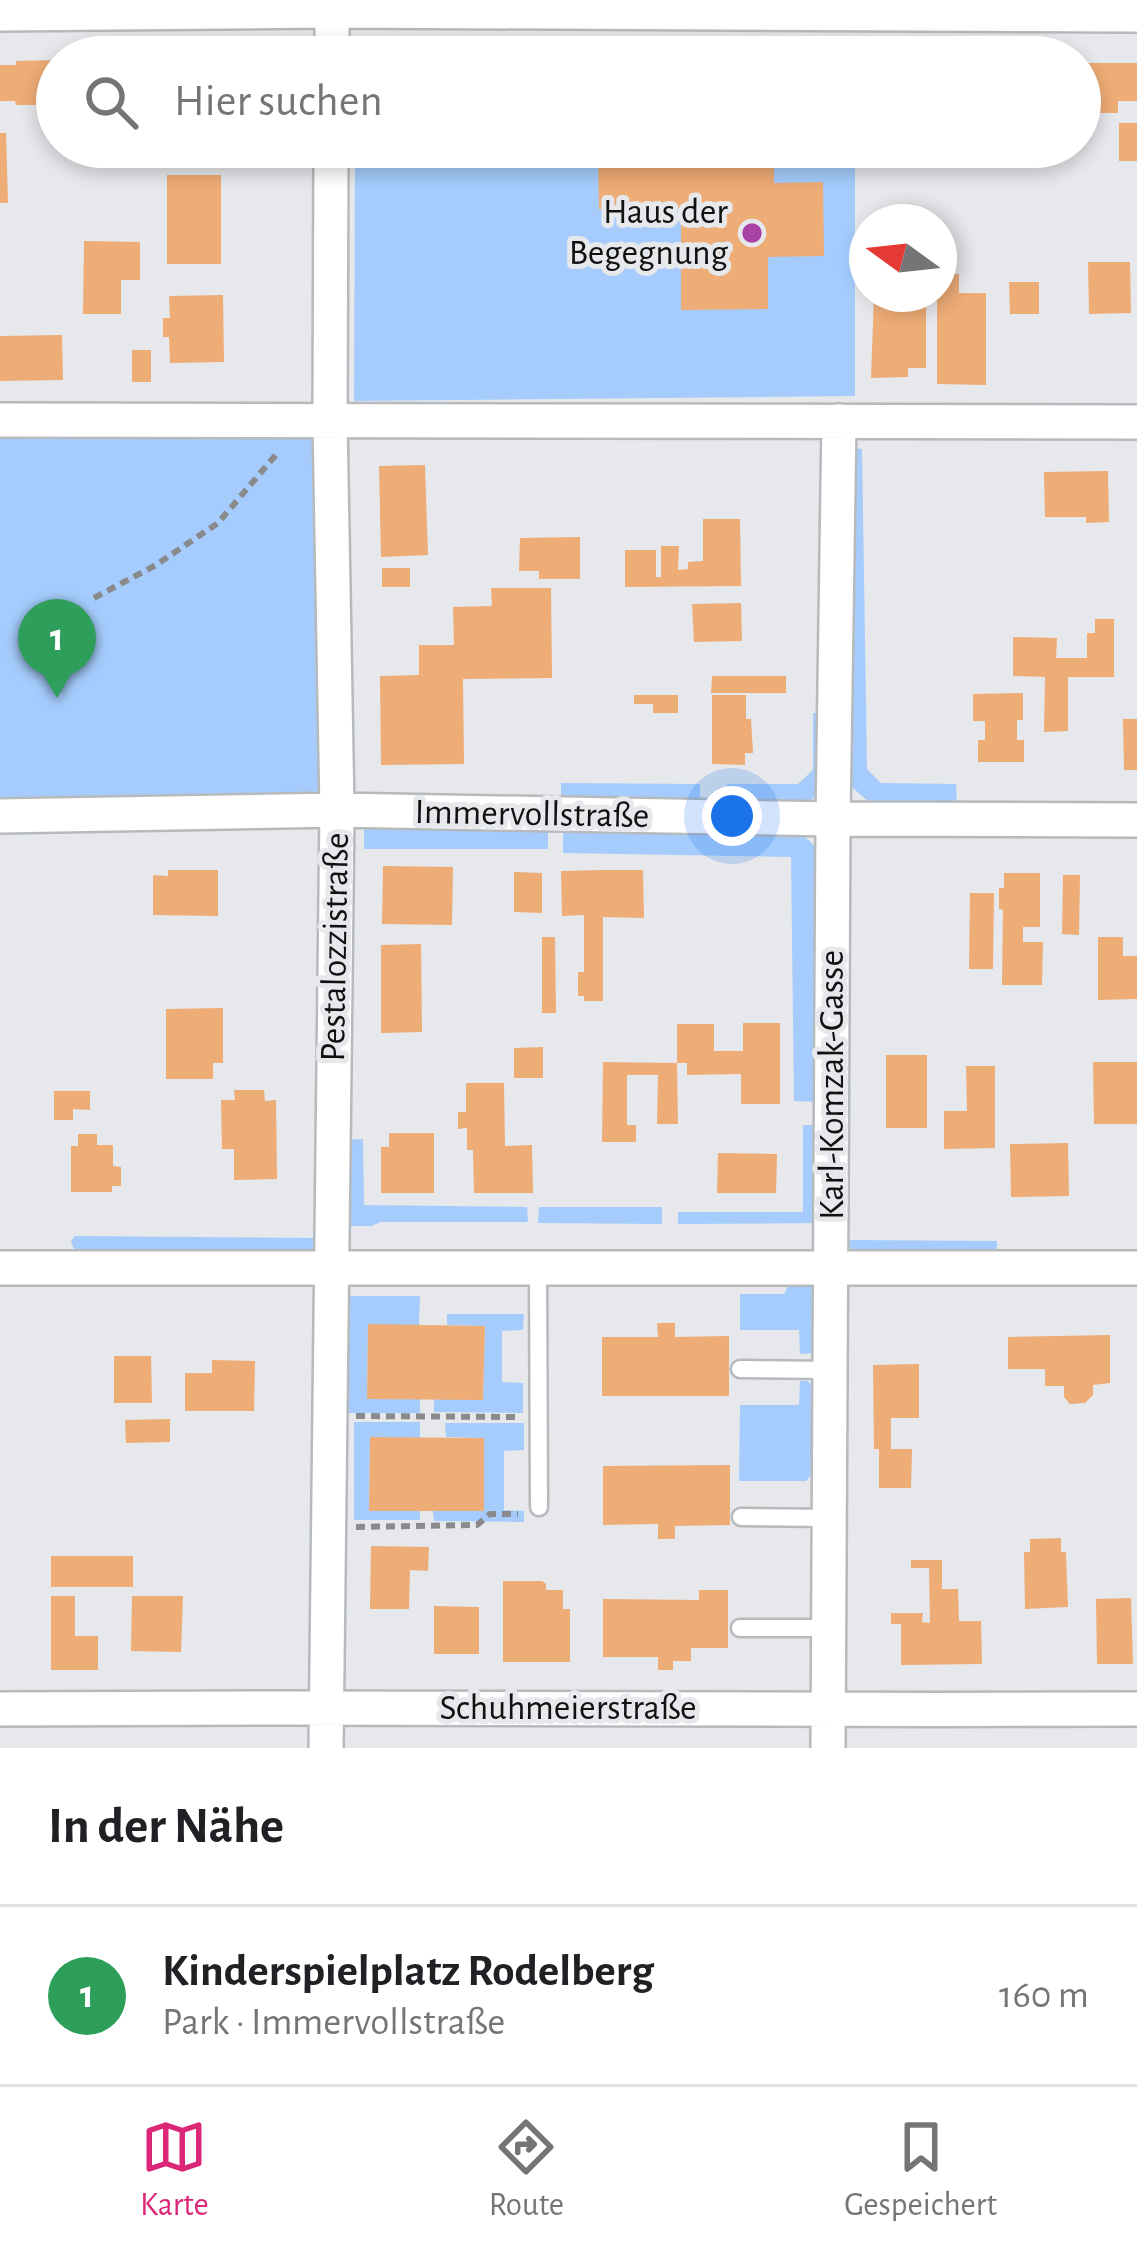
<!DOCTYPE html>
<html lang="de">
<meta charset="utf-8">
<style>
body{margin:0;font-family:"Alegreya Sans",sans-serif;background:#f2f2f2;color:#202124}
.compass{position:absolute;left:849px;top:204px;width:108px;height:108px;border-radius:50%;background:#fff;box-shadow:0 6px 18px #0003;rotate:285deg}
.you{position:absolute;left:732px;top:816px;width:42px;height:42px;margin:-30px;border:9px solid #fff;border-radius:50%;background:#1a73e8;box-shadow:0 0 0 18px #1a73e833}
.badge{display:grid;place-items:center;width:78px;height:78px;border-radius:50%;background:#db2777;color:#fff;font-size:39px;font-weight:700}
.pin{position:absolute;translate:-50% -99px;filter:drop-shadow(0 3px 6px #0008)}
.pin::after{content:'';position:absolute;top:63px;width:42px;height:36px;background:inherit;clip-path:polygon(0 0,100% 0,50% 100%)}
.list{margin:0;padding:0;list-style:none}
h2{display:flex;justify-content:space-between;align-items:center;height:156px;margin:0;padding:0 48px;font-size:51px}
h2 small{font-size:39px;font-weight:400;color:#757577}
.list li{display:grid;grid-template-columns:78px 1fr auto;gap:36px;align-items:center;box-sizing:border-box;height:180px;padding:0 48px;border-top:3px solid #e0e0e0}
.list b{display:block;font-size:45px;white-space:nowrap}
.list p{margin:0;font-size:39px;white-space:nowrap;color:#757577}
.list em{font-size:39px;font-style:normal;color:#757577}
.icon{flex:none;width:66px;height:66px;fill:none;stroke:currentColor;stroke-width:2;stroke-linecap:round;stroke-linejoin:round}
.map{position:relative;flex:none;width:1137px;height:1748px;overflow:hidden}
.search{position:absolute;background:#fff;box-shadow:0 6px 18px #0003;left:36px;right:36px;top:36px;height:132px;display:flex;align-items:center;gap:30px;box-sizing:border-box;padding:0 42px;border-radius:66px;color:#757577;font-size:45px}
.sheet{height:336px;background:#fff}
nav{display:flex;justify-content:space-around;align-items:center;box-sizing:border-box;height:168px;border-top:3px solid #e0e0e0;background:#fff;font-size:33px;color:#757577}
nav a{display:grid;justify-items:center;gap:6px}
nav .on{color:#db2777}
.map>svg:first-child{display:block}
.green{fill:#a5ccfc}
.building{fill:#eeac76}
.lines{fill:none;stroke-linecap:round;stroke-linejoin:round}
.lane-casing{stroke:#b7babc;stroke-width:21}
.street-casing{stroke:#b7babc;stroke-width:38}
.path{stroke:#888a8c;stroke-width:6;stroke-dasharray:9 6;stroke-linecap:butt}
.lane{stroke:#fff;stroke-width:16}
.street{stroke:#fff;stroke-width:33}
.poi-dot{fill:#a942a6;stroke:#e6e8eb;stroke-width:4.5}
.labels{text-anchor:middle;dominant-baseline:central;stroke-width:10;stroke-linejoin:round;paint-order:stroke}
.poi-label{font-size:36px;fill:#101111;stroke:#e6e8eb;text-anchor:end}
.street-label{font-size:36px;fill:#101111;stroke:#e6e8eb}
</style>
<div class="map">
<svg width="1137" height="1748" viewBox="0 0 1137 1748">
<rect width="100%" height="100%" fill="#e6e8eb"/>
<path class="green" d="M854,36V57H355V37Z
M355,147H855V396L354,401Z
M319,429L320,796L0,798V439Z
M855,448L862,449L867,769L881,783L956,784L957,808L877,809L846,782L851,459Z
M813,713H826L824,788L809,802H726L727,784H798L813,770Z
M561,783L700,784V802L561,808Z
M364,829L548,830V849H364Z
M563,829L791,831C808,837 815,844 823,860L819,1102L794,1101L791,857L563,853Z
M803,1125H824V1223L678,1224V1212H803Z
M363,1139L364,1205L527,1207L528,1222H381L371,1226H344V1140Z
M539,1207H662V1224L538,1223Z
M75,1236L319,1238L312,1251L303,1255L75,1252L71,1241Z
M844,1240L997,1241V1252L857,1256Z
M794,1283L810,1286L816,1292L815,1353L800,1354L799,1330H740V1294H784L788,1286Z
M340,1296H420L419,1325H368L367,1398L420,1399V1413H340Z
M447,1314H524L523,1330L502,1331V1382L523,1383V1413L434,1412V1399H483L485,1326L447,1325Z
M800,1381H807L819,1390L818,1466L806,1481H739L740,1405H799Z
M354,1422H420V1438H370L369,1510L420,1511V1520H354Z
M445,1423H524V1450L504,1451V1510L524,1511V1522L434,1521L433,1511L484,1510V1438L446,1437Z"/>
<path class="building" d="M57,60V105H16L15,101H0V65H16V61Z
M1081,63H1137V101H1118V113H1082Z
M1119,123H1137V161H1119Z
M0,133H6L8,203H0Z
M774,155V183L823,182L824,256L768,257V309L681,310V208L599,209L598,157Z
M167,175H221V264H167Z
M84,241L140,242V280H121V314H83Z
M1088,262H1130L1131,313L1089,314Z
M941,274H959V293H986V385L937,384V294L941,293Z
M1009,282H1039V314H1010Z
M874,294H926V368H908V377L871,378Z
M223,295L224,362L170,363L169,337H163V318H170L169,296Z
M62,335L63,380L0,381V336Z
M132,350H151V382H132Z
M425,465L428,555L381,557L379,466Z
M1108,471L1109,522L1086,523V517H1045L1044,472Z
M703,519H740L741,586L625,587V550H656V577H661V546H679L678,570L688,569V562L703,561Z
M580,537V579H539V571H519L520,538Z
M382,568H410V587H382Z
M491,588H551L552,678L463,679L464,764L381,765L380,676L419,675V645H454L453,607L492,606Z
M741,603L742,641L694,642L692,604Z
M1095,619H1114V677H1068V731L1044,732L1045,677L1013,676V637L1057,638L1056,658H1087V633H1095Z
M712,676H786V693H711Z
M1023,693V720H1017V740H1024V762H978V740H985V721H973V694Z
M634,695H678V713H653V704H634Z
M712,695H746V719H751L753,753H745V765L712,764Z
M1123,719H1137V770H1124Z
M383,866L453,867L452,925L382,924Z
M168,870H218V916L153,915V875L168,876Z
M602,870H643L644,918L603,917V1001H584V996H578V972H584V915L562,916L561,871Z
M514,872L542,873V913L514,912Z
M1004,873H1040V927H1023V942H1043L1042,985H1002L1003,910L999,909V888H1004Z
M1063,875H1080L1079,935L1062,934Z
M970,893H994L993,969H969Z
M542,937H555L556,1013H542Z
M1098,937H1123V956H1137V999L1098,1000Z
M421,944L422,1032L381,1033V945Z
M223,1008V1063H213V1079H166V1009Z
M743,1023H780V1104H741V1074L687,1075V1063H677L678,1124H657L658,1075H627V1125H636V1142H602L603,1062L677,1063V1024H714V1051H743Z
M543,1047V1078H514V1048Z
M886,1055H927V1128H886Z
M1093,1062H1137V1124H1094Z
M966,1066H995V1148L944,1149V1111H967Z
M466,1083H504L505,1146L532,1145L533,1193H474L473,1150H467V1128L458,1129V1112H466Z
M234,1090H264L265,1101L276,1100L277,1179L234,1180V1149H222L221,1100H235Z
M54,1091H90V1110L73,1109V1120H54Z
M389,1133H434V1193H381V1147H389Z
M78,1134H97V1145H113V1166L121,1167V1186H112V1192H71V1146H78Z
M1068,1143L1069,1196L1011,1197L1010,1144Z
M718,1153L777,1154L776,1193H717Z
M657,1323H675V1337L729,1336V1396H602V1337H658Z
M368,1324L485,1326L483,1400L367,1399Z
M1110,1335V1383L1093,1385V1395L1085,1403L1070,1404L1064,1397V1386H1045V1369H1008V1337Z
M114,1356H151L152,1403H114Z
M212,1360L255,1361L254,1411H185V1373H212Z
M919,1364V1418H891V1449H912L911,1488H879V1449H874L873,1365Z
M170,1419V1442L126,1443L125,1420Z
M370,1437L484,1438V1511H369Z
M730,1465V1525L675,1526V1539H658V1524L603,1525V1466Z
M1061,1538V1552H1066L1068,1607L1025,1609L1024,1552H1030V1539Z
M371,1546L429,1547L428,1571L410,1570L409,1609H370Z
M51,1556H133V1587H51Z
M911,1560H942V1589H958L959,1621H981L982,1664L901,1665V1624H891V1613H923L922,1622L930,1623L929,1568H911Z
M503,1581H542L546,1584V1590H563V1609H570V1662H503Z
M699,1590H728V1648H691V1661H673V1670H658V1657H603V1599L699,1600Z
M51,1596H75V1636H98V1670H51Z
M132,1596H183L181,1652L131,1651Z
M1131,1598L1133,1664H1097L1096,1599Z
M434,1606L479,1607V1654H434Z"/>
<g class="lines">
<g class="lane-casing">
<path id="lane" d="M538,1267L539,1507
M740,1369L831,1370
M741,1517L829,1518
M740,1628H829"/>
</g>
<g class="street-casing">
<path id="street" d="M0,14L332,11L1137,15
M332,57V0
M0,420L1137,422
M0,816L337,810L833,819L1137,820
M0,1268H1137
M0,1709C379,1706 758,1711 1137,1709
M326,1748L337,810L330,421L331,147
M828,1748L833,819L839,421"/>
</g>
<path class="path" d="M94,598L156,565L218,523L279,451
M356,1416L517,1417
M356,1527L477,1525L490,1514H518"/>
<use href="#lane" class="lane"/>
<use href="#street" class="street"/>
</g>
<circle class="poi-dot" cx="752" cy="233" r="12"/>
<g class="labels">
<g class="poi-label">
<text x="728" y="212">Haus der<tspan x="728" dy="41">Begegnung</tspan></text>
</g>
<g class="street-label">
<text transform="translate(532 814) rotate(1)">Immervollstraße</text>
<text transform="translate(335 947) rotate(-89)">Pestalozzistraße</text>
<text transform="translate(832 1085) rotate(-90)">Karl-Komzak-Gasse</text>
<text x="568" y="1708">Schuhmeierstraße</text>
</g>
</g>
</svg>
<svg class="compass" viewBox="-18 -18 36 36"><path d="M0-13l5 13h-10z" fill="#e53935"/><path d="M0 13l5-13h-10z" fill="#757577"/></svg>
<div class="you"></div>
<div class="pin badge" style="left:57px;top:698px;background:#2e9e5b">1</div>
<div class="search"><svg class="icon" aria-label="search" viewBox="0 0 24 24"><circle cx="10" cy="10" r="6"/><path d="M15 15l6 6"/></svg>Hier suchen</div>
</div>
<section class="sheet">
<h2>In der Nähe<small></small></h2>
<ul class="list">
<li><span class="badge" style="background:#2e9e5b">1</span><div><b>Kinderspielplatz Rodelberg</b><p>Park · Immervollstraße</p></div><em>160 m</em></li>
</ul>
</section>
<nav>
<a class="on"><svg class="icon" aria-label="map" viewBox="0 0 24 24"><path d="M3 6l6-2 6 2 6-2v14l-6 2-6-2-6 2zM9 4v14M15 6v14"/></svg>Karte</a>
<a><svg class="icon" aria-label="directions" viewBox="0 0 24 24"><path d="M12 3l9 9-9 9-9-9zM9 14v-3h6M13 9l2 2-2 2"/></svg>Route</a>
<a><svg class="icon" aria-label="saved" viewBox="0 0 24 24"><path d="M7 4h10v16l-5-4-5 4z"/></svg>Gespeichert</a>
</nav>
